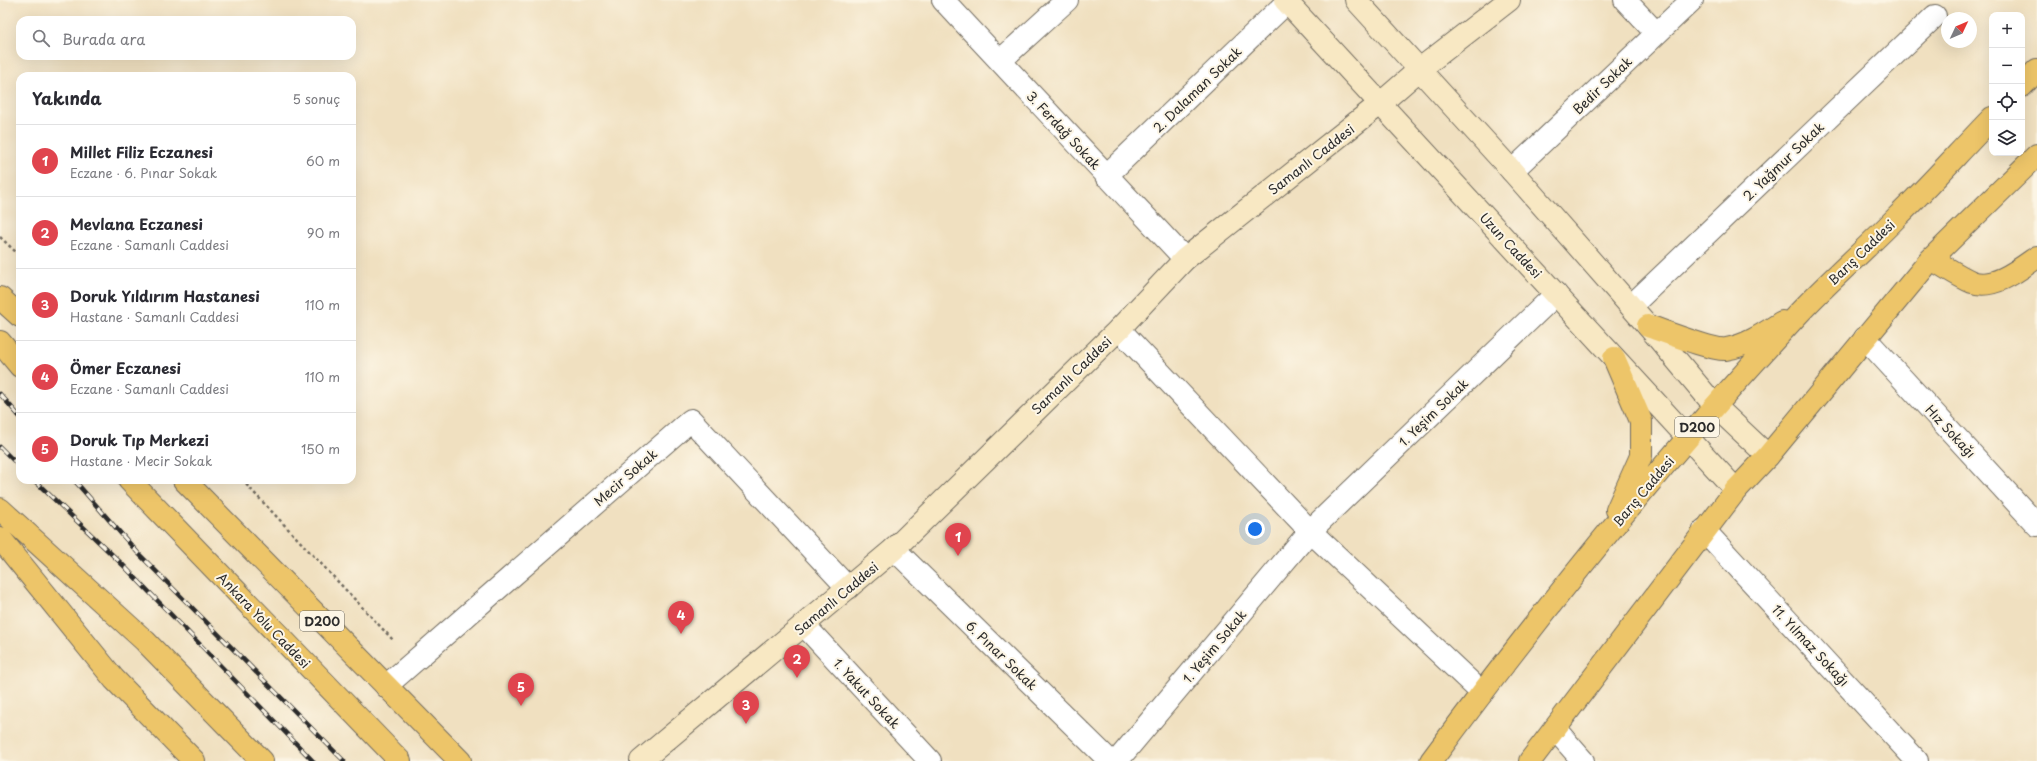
<!DOCTYPE html>
<html lang="tr">
<meta charset="utf-8">
<style>
body{margin:0;font-family:"Playpen Sans",sans-serif;background:#f7f7f7;color:#2b2b33}
.controls{position:absolute;right:12px;top:12px;display:grid;overflow:hidden;border-radius:8px;box-shadow:0 4px 16px #0002}
.controls button{width:36px;height:36px;display:grid;place-items:center;padding:0;border:0;border-bottom:1px solid #e1e1e2;background:#fff;color:#2b2b33;font:20px sans-serif}
.compass{position:absolute;left:1941px;top:12px;width:36px;height:36px;border-radius:50%;background:#fff;box-shadow:0 4px 16px #0002;rotate:46deg}
.you{position:absolute;left:1255px;top:529px;width:14px;height:14px;margin:-10px;border:3px solid #fff;border-radius:50%;background:#1a73e8;box-shadow:0 0 0 6px #1a73e833}
.badge{display:grid;place-items:center;width:26px;height:26px;border-radius:50%;background:#c8321e;color:#fff;font-size:13px;font-weight:700}
.pin{position:absolute;translate:-50% -33px;filter:drop-shadow(0 1px 2px #0008)}
.pin::after{content:'';position:absolute;top:21px;width:14px;height:12px;background:inherit;clip-path:polygon(0 0,100% 0,50% 100%)}
.list{margin:0;padding:0;list-style:none}
h2{display:flex;justify-content:space-between;align-items:center;height:52px;margin:0;padding:0 16px;font-size:17px}
h2 small{font-size:13px;font-weight:400;color:#7c7c81}
.list li{display:grid;grid-template-columns:26px 1fr auto;gap:12px;align-items:center;box-sizing:border-box;height:72px;padding:0 16px;border-top:1px solid #e1e1e2}
.list b{display:block;font-size:15px;white-space:nowrap}
.list p{margin:0;font-size:13px;white-space:nowrap;color:#7c7c81}
.list em{font-size:13px;font-style:normal;color:#7c7c81}
.icon{flex:none;width:22px;height:22px;fill:none;stroke:currentColor;stroke-width:2;stroke-linecap:round;stroke-linejoin:round}
.map{position:relative;flex:none;width:2037px;height:761px;overflow:hidden}
.search{position:absolute;background:#fff;box-shadow:0 4px 16px #0002;left:16px;top:16px;width:340px;height:44px;display:flex;align-items:center;gap:10px;box-sizing:border-box;padding:0 14px;border-radius:12px;color:#7c7c81;font-size:15px}
.panel{position:absolute;background:#fff;box-shadow:0 4px 16px #0002;left:16px;top:72px;width:340px;height:412px;border-radius:12px}
.map>svg:first-child{display:block}
.lines{fill:none;stroke-linecap:round;stroke-linejoin:round}
.minor-casing{stroke:#706a5f;stroke-width:24}
.secondary-casing{stroke:#706a5f;stroke-width:24}
.primary-casing{stroke:#706a5f;stroke-width:24}
.trunk-casing{stroke:#706a5f;stroke-width:24}
.path{stroke:#706a5f;stroke-width:2.5;stroke-dasharray:3 3;stroke-linecap:butt}
.minor{stroke:#fff;stroke-width:22}
.secondary{stroke:#f8e8c3;stroke-width:22}
.primary{stroke:#edc569;stroke-width:22}
.trunk{stroke:#edc569;stroke-width:22}
.rail-casing{stroke:#2b2b2b;stroke-width:4.5}
.rail{stroke:#fcf5e5;stroke-width:3;stroke-dasharray:9;stroke-linecap:butt}
.labels{text-anchor:middle;dominant-baseline:central;stroke-width:4;stroke-linejoin:round;paint-order:stroke}
.shield{fill:#fcf5e5;stroke:#6a6863;stroke-width:1}
.shield-label{font-size:12px;font-weight:bold;fill:#2b2b2b}
.street-label{font-size:13px;fill:#2b2b2b;stroke:#fcf5e5}
</style>
<div class="map">
<svg width="2037" height="761" viewBox="0 0 2037 761">
<rect width="100%" height="100%" fill="#fcf5e5"/>
<filter id="ink" filterUnits="userSpaceOnUse"><feTurbulence type="fractalNoise" baseFrequency=".025" numOctaves="2"/><feDisplacementMap in="SourceGraphic" scale="8" xChannelSelector="R" yChannelSelector="G"/><feConvolveMatrix kernelMatrix="1 2 1 2 8 2 1 2 1" color-interpolation-filters="sRGB"/></filter>
<filter id="wash" filterUnits="userSpaceOnUse"><feTurbulence type="fractalNoise" baseFrequency=".012" numOctaves="4" result="noise"/><feDisplacementMap in="SourceGraphic" scale="16" xChannelSelector="R" yChannelSelector="G"/><feGaussianBlur stdDeviation="0.9" result="paint"/><feColorMatrix in="noise" values="0 0 0 0 0 0 0 0 0 0 0 0 0 0 0 0 0 1.4 0 .05"/><feComposite in="paint" operator="in"/></filter>
<g filter="url(#wash)">
<rect width="100%" height="100%" fill="#f0e0c0"/>
</g>
<g filter="url(#ink)">
<g class="lines">
<g class="minor-casing">
<path id="minor" d="M943,0L1185,259
M1625,0L1656,33
M1000,61L1067,0
M1512,171L1692,0
M1106,176L1287,2
M1631,306L1935,16
M1119,329L1310,531L1482,693
M1865,338L2037,525
M1704,530L1917,761
M894,549L1110,761
M804,625L930,761
M386,686L691,420L848,588
M1555,729L1583,761
M1117,761L1310,531L1556,294"/>
</g>
<g class="secondary-casing">
<path id="secondary" d="M1285,0L1736,490
M1356,0L1512,171L1648,326L1715,406L1768,456
M641,761L894,549L1119,329L1185,259L1381,103L1420,69L1509,0"/>
</g>
<g class="primary-casing">
<path id="primary" d="M2022,86L2037,70
M1931,259C1944,266 1958,276 1972,282C1994,290 2020,269 2037,257
M1648,326C1663,331 1714,351 1726,349C1746,346 1765,333 1782,322
M1614,358L1641,421V456L1617,510
M1431,761C1546,606 1667,455 1799,313C1830,280 1865,250 1897,217C1930,185 1960,151 1992,118
M1530,761L1736,490L1768,456L1931,259L2037,155"/>
</g>
<g class="trunk-casing">
<path id="trunk" d="M0,298L20,316
M0,342L20,366
M129,480L400,761
M184,480L460,761
M0,509L145,641L262,761
M0,538L114,679L194,761"/>
</g>
<path class="path" d="M0,237L20,256
M242,480L394,641"/>
<use href="#minor" class="minor"/>
<use href="#secondary" class="secondary"/>
<use href="#primary" class="primary"/>
<use href="#trunk" class="trunk"/>
<g class="rail-casing">
<path id="rail" d="M0,394L20,417
M0,447L20,467
M34,480L123,565L313,761
M74,480L138,553L344,761"/>
</g>
<use href="#rail" class="rail"/>
</g>
</g>
<g class="labels">
<g class="shield">
<rect x="1675" y="417" width="44" height="20" rx="3"/>
<rect x="300" y="611" width="44" height="20" rx="3"/>
</g>
<g class="shield-label">
<text x="1697" y="427">D200</text>
<text x="322" y="621">D200</text>
</g>
<g class="street-label">
<text transform="translate(1602 85) rotate(-44)">Bedir Sokak</text>
<text transform="translate(1197 89) rotate(-44)">2. Dalaman Sokak</text>
<text transform="translate(1064 130) rotate(47)">3. Ferdağ Sokak</text>
<text transform="translate(1311 159) rotate(-38)">Samanlı Caddesi</text>
<text transform="translate(1783 161) rotate(-44)">2. Yağmur Sokak</text>
<text transform="translate(1511 245) rotate(47)">Uzun Caddesi</text>
<text transform="translate(1861 252) rotate(-44)">Barış Caddesi</text>
<text transform="translate(1071 375) rotate(-44)">Samanlı Caddesi</text>
<text transform="translate(1433 412) rotate(-44)">1. Yeşim Sokak</text>
<text transform="translate(1951 431) rotate(47)">Hız Sokağı</text>
<text transform="translate(625 477) rotate(-41)">Mecir Sokak</text>
<text transform="translate(1643 491) rotate(-50)">Barış Caddesi</text>
<text transform="translate(836 598) rotate(-40)">Samanlı Caddesi</text>
<text transform="translate(264 620) rotate(46)">Ankara Yolu Caddesi</text>
<text transform="translate(1811 645) rotate(47)">11. Yılmaz Sokağı</text>
<text transform="translate(1214 646) rotate(-50)">1. Yeşim Sokak</text>
<text transform="translate(1002 655) rotate(44)">6. Pınar Sokak</text>
<text transform="translate(867 693) rotate(47)">1. Yakut Sokak</text>
</g>
</g>
</svg>
<div class="controls">
<button>+</button>
<button>−</button>
<button><svg class="icon" aria-label="locate" viewBox="0 0 24 24"><circle cx="12" cy="12" r="6"/><path d="M12 2v4M12 18v4M2 12h4M18 12h4"/></svg></button>
<button><svg class="icon" aria-label="layers" viewBox="0 0 24 24"><path d="M12 4l9 5-9 5-9-5zM3 14l9 5 9-5"/></svg></button>
</div>
<svg class="compass" viewBox="-18 -18 36 36"><path d="M0-13l5 13h-10z" fill="#e53935"/><path d="M0 13l5-13h-10z" fill="#7c7c81"/></svg>
<div class="you"></div>
<div class="pin badge" style="left:958px;top:556px;background:#e0444e">1</div>
<div class="pin badge" style="left:797px;top:678px;background:#e0444e">2</div>
<div class="pin badge" style="left:746px;top:724px;background:#e0444e">3</div>
<div class="pin badge" style="left:681px;top:634px;background:#e0444e">4</div>
<div class="pin badge" style="left:521px;top:706px;background:#e0444e">5</div>
<div class="search"><svg class="icon" aria-label="search" viewBox="0 0 24 24"><circle cx="10" cy="10" r="6"/><path d="M15 15l6 6"/></svg>Burada ara</div>
<section class="panel">
<h2>Yakında<small>5 sonuç</small></h2>
<ul class="list">
<li><span class="badge" style="background:#e0444e">1</span><div><b>Millet Filiz Eczanesi</b><p>Eczane · 6. Pınar Sokak</p></div><em>60 m</em></li>
<li><span class="badge" style="background:#e0444e">2</span><div><b>Mevlana Eczanesi</b><p>Eczane · Samanlı Caddesi</p></div><em>90 m</em></li>
<li><span class="badge" style="background:#e0444e">3</span><div><b>Doruk Yıldırım Hastanesi</b><p>Hastane · Samanlı Caddesi</p></div><em>110 m</em></li>
<li><span class="badge" style="background:#e0444e">4</span><div><b>Ömer Eczanesi</b><p>Eczane · Samanlı Caddesi</p></div><em>110 m</em></li>
<li><span class="badge" style="background:#e0444e">5</span><div><b>Doruk Tıp Merkezi</b><p>Hastane · Mecir Sokak</p></div><em>150 m</em></li>
</ul>
</section>
</div>
